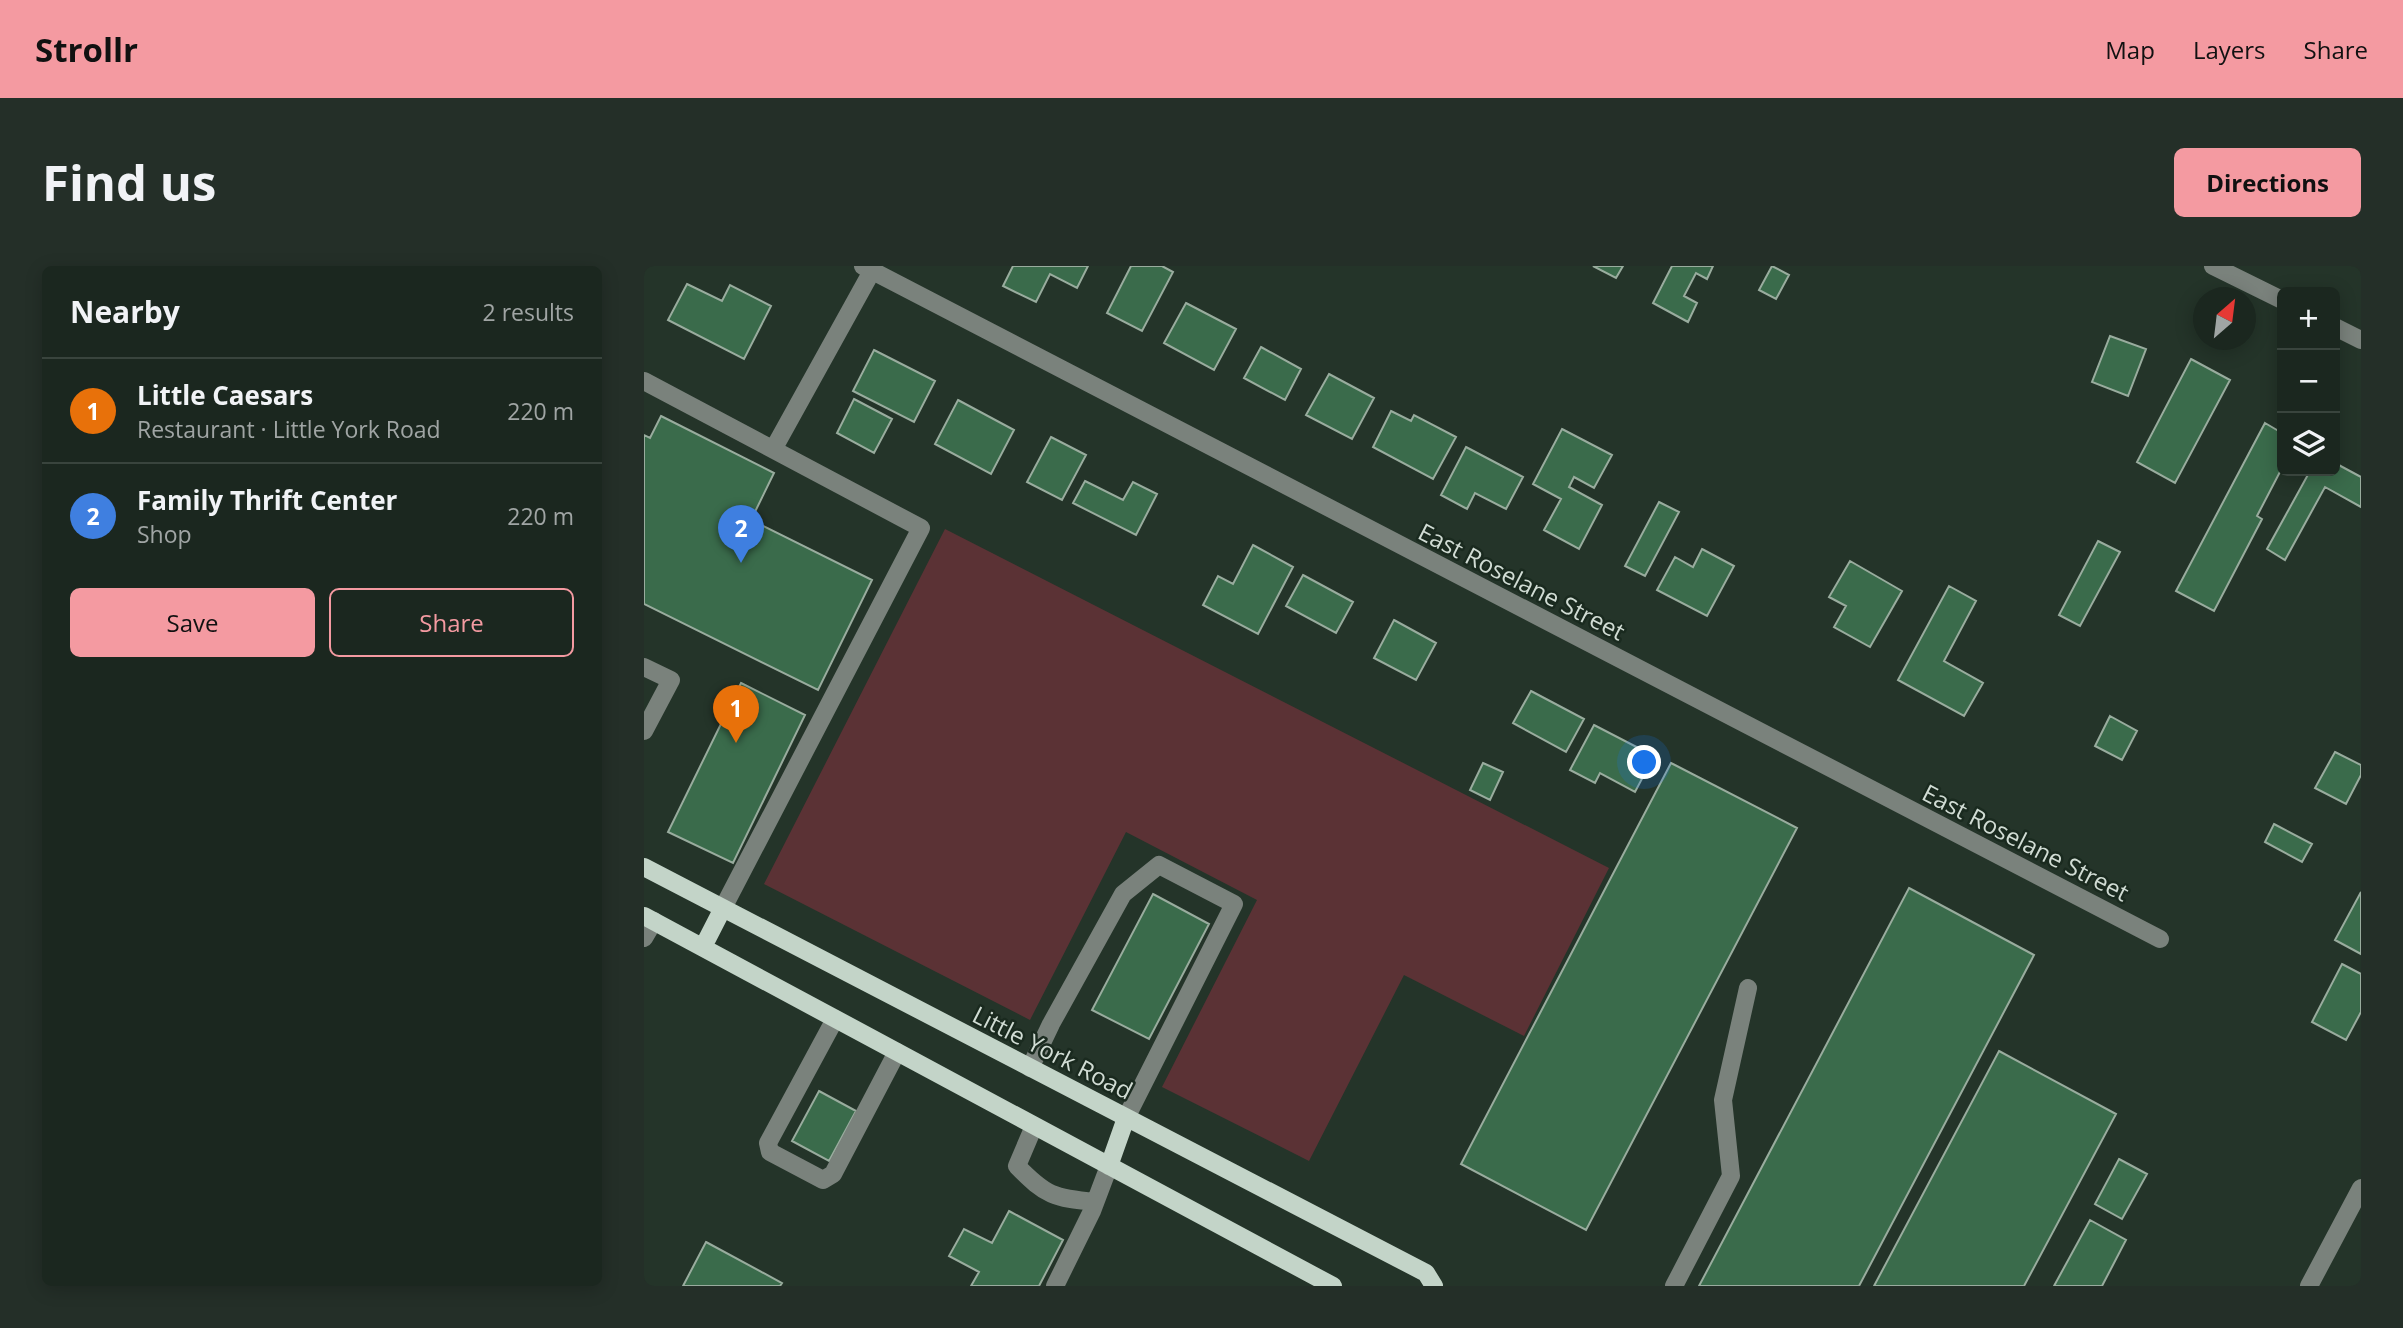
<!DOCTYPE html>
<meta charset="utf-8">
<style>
body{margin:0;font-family:"Open Sans",sans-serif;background:#242f28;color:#f1f3f6}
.controls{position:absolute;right:21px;top:21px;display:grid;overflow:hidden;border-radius:10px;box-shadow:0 4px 18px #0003}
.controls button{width:63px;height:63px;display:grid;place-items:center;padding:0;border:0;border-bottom:2px solid #39443d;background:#1b271f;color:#f1f3f6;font:35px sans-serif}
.compass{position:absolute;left:1549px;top:21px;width:63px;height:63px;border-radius:50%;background:#1b271f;box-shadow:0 4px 18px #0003;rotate:28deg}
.you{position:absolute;left:1001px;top:497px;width:24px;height:24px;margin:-18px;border:5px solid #fff;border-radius:50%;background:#1a73e8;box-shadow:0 0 0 10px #1a73e833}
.badge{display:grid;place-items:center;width:46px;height:46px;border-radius:50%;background:#f49aa1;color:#fff;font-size:23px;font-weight:700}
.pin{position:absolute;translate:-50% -58px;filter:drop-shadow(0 2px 4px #0008)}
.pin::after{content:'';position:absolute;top:37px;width:24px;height:21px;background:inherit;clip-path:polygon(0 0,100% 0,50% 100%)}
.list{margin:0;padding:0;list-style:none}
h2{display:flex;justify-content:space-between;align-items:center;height:91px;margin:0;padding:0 28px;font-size:30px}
h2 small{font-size:23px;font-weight:400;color:#a0a5a4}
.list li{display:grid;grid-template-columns:46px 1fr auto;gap:21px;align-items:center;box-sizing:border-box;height:105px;padding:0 28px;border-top:2px solid #39443d}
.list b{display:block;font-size:26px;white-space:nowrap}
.list p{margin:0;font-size:23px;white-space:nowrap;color:#a0a5a4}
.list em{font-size:23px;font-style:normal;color:#a0a5a4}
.actions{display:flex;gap:14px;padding:21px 28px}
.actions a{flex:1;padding:16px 0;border:2px solid #f49aa1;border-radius:10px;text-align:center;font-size:24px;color:#f49aa1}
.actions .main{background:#f49aa1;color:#111}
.icon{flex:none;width:38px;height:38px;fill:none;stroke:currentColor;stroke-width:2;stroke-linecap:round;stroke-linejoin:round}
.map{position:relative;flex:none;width:1717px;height:1020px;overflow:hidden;border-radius:10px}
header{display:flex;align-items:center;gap:42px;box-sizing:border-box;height:98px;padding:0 35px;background:#f49aa1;color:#111}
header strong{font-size:33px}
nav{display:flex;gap:38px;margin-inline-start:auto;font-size:24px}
.intro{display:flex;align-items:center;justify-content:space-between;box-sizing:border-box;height:168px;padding:0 42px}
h1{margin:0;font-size:49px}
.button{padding:18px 32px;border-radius:10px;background:#f49aa1;color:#111;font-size:24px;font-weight:700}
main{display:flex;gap:42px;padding:0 42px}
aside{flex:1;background:#1b271f;border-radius:10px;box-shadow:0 4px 18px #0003}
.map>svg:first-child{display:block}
.green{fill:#5b3235}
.building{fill:#3a6b4b;stroke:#99ac9e;stroke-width:2}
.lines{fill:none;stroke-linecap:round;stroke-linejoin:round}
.minor{stroke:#7a827c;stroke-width:18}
.major{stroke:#c3d4c8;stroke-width:18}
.labels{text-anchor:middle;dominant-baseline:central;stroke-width:5;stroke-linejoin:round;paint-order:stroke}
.street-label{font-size:24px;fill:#d1dcd4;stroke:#1a2a1f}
</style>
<header>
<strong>Strollr</strong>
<nav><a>Map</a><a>Layers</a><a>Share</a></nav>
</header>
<div class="intro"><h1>Find us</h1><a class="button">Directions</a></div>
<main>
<aside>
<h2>Nearby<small>2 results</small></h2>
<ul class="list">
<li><span class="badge" style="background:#e8710a">1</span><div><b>Little Caesars</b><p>Restaurant · Little York Road</p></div><em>220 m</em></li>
<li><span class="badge" style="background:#3f7fe0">2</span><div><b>Family Thrift Center</b><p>Shop</p></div><em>220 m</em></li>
</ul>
<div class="actions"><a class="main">Save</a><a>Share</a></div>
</aside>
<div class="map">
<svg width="1717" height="1020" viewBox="0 0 1717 1020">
<rect width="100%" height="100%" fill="#243429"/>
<path class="green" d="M301,263L965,602L880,770L760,709L665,895L518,821L613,634L482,566L386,754L120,618Z"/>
<path class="building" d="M369,0H444L433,22L406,8L392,36L359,20Z
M487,0H518L529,6L498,65L463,47Z
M949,0H979L972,12Z
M1028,0H1069L1063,13L1052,7L1040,30L1053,37L1044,56L1009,37Z
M1128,0L1145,9L1132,33L1115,24Z
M43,18L78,35L86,19L127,40L100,93L24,54Z
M542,37L592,63L570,104L520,77Z
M1466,70L1502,83L1484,130L1448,116Z
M617,81L657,103L641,134L600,112Z
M230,84L291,115L270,156L209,125Z
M1547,93L1586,114L1531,217L1493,196Z
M685,108L730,132L708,173L662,149Z
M210,133L248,153L230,187L193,167Z
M314,134L370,164L347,208L291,178Z
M747,145L767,155L770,149L812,171L789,213L729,181Z
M17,150L130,207L107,254L228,314L174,424L0,338V169L6,172Z
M1621,157L1638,167V202L1613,250L1618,253L1570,345L1532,325Z
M918,163L968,189L950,222L930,211L925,221L958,239L935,283L900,264L917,233L889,218Z
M407,171L442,189L418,234L383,216Z
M822,181L879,211L862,243L831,227L823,243L797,229Z
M1691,197L1717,211V241L1681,221L1641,294L1623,283L1666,205H1691Z
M441,215L479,234L489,216L513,228L492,269L429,237Z
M1015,236L1035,246L1001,310L981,300Z
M1454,275L1476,286L1436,360L1415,349Z
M609,279L649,301L614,368L559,339L574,310L589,318Z
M1058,283L1090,300L1063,350L1013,324L1031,291L1049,301Z
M1206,295L1258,325L1226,381L1190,361L1202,340L1185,331Z
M659,309L709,336L692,367L642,340Z
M1305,320L1332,335L1300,395L1339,417L1320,450L1254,414Z
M750,354L792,377L772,414L730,392Z
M97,417L161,449L89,597L24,566Z
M887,425L940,453L922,486L869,457Z
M1466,450L1493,465L1478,494L1451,480Z
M950,459L1010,490L991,526L956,507L951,517L926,504Z
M1691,486L1717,499V509L1702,538L1671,522Z
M839,497L859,506L846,534L826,524Z
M1027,497L1153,562L942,964L817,898Z
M1630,558L1668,578L1658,596L1621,576Z
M1265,622L1390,689L1215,1020H1055Z
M1717,626V688L1691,674Z
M509,628L565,658L505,773L448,744Z
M1698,698L1717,708V746L1702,774L1668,756Z
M1355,785L1472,848L1380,1020H1230Z
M175,825L212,845L185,895L148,875Z
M1475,893L1503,908L1478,953L1451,938Z
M365,945L419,974L395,1020H327L335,1006L305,990L320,963L348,977Z
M1446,954L1482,974L1458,1020H1410Z
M62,976L138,1017L136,1020H39Z"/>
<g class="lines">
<path class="minor" d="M219,0L1516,673
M1569,0L1638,34
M1691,61L1717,74
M0,115L277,262L79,642
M130,182L228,5
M0,401L27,414L0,465
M0,672L10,655
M191,753L124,877L126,886L179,914L189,908L253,786
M386,802L407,758L479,628L515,599L590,638L482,852
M390,860L373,900C402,930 410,932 451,936
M411,1020L448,945L465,900
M1030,1020L1087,910L1079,834L1104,722
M1665,1020L1717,922"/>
<path class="major" d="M0,601L782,1007L790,1020
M0,650L689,1020
M59,681L79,642
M465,900L482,852"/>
</g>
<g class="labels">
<g class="street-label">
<text transform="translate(878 315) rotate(27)">East Roselane Street</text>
<text transform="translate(1382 576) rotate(27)">East Roselane Street</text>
<text transform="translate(409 786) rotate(27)">Little York Road</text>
</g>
</g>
</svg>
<div class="controls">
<button>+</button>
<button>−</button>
<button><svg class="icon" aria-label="layers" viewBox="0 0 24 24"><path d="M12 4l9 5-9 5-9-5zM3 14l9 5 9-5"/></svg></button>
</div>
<svg class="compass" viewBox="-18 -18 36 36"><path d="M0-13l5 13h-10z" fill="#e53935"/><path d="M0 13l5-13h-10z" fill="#a0a5a4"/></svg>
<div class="you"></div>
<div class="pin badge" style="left:92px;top:477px;background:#e8710a">1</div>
<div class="pin badge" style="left:97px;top:297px;background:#3f7fe0">2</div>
</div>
</main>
